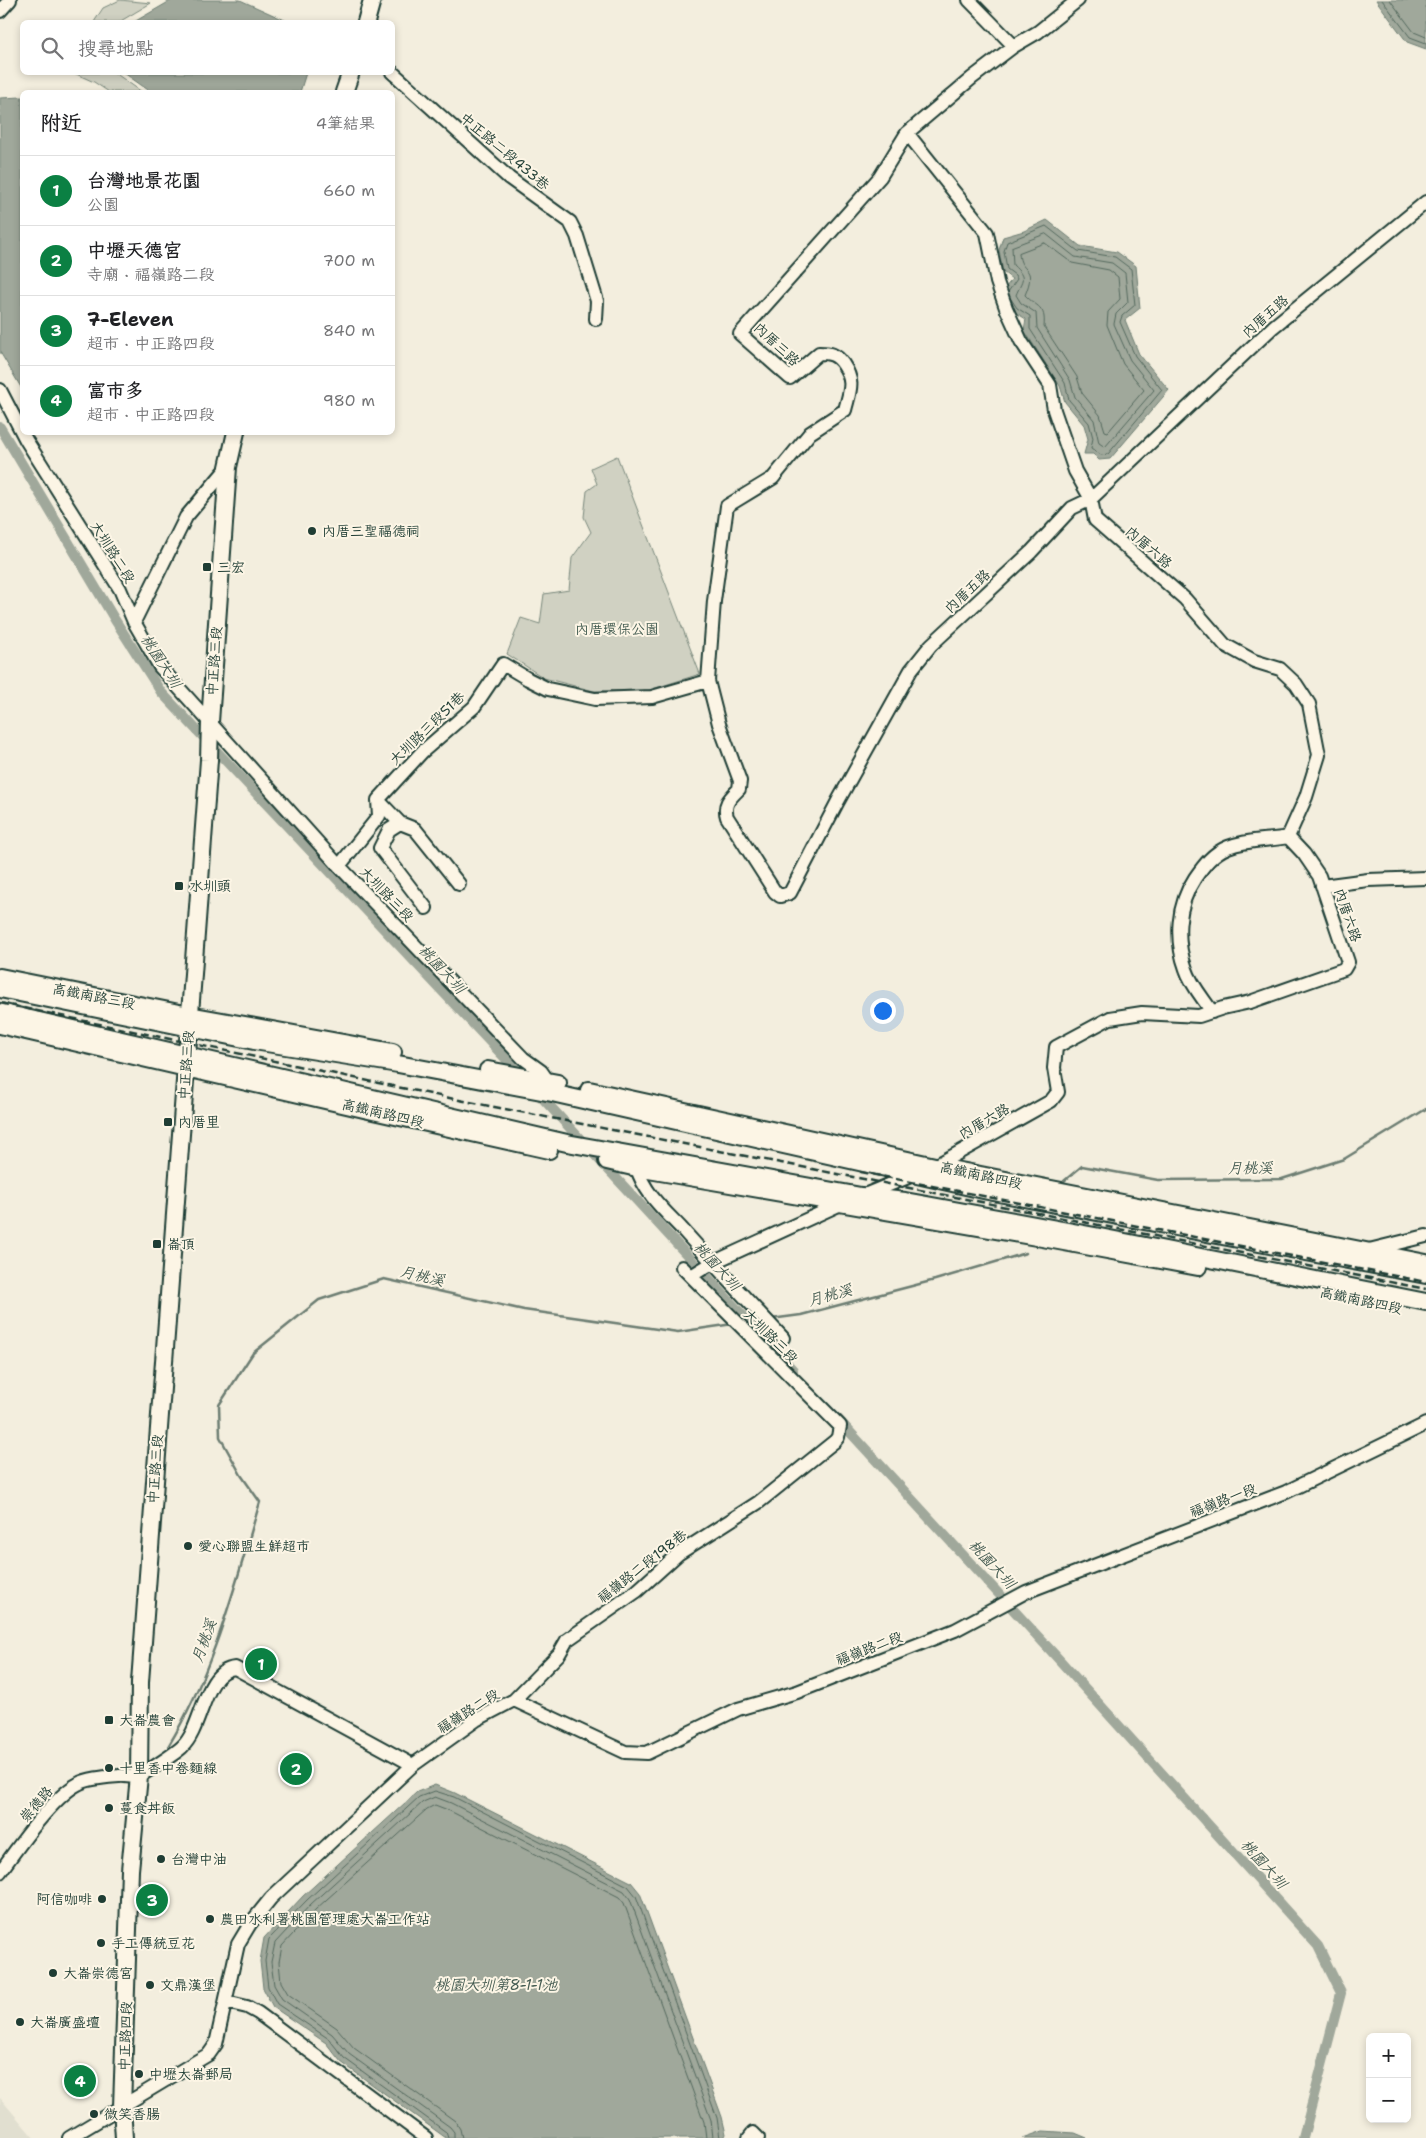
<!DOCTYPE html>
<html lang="zh-TW">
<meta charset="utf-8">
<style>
body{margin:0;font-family:"Shantell Sans","LXGW WenKai TC",sans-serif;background:#f2f2f2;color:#202124}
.controls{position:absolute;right:15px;bottom:15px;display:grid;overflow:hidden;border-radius:8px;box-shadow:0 2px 8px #0003}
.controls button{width:45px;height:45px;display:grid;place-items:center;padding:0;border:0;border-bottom:1px solid #e0e0e0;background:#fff;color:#202124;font:25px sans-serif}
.you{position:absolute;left:882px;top:1010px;width:18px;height:18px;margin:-12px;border:4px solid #fff;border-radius:50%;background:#1a73e8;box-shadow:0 0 0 8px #1a73e833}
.badge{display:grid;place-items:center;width:32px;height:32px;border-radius:50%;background:#0b8043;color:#fff;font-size:16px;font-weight:700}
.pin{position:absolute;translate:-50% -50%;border:2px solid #fff;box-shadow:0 1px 5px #0006}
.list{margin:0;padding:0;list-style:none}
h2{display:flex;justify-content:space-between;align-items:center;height:65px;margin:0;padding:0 20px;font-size:21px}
h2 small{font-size:16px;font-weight:400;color:#757577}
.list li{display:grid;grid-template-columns:32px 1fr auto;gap:15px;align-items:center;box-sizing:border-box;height:70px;padding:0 20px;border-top:1px solid #e0e0e0}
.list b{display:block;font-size:19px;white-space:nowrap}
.list p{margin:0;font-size:16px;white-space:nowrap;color:#757577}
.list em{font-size:16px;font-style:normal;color:#757577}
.icon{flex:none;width:28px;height:28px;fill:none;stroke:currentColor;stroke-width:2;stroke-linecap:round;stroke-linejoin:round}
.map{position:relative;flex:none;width:1426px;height:2138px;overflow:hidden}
.search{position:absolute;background:#fff;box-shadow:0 2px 8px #0003;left:20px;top:20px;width:375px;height:55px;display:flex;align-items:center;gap:12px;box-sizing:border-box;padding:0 18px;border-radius:8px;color:#757577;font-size:19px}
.panel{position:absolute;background:#fff;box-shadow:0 2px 8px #0003;left:20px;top:90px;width:375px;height:345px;border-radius:8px}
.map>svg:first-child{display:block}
.built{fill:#e1dfd0}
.green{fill:#d0d1c2;stroke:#78877b}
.water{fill:#a0a89b;stroke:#6c7d72}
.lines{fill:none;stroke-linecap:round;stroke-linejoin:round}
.shore{stroke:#53685d;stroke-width:1}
.stream{stroke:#6c7d72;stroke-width:2.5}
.canal{stroke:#a0a89b;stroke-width:10}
.minor-casing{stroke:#1f3d34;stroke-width:16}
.major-casing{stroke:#1f3d34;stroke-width:20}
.minor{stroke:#fcf5e5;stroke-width:12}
.major{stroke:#fcf5e5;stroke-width:16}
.rail{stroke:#1f3d34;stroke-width:2.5;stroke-dasharray:8 4;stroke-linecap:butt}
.poi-dot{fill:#1f3d34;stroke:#fcf5e5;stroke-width:2}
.labels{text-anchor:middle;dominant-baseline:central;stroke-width:4;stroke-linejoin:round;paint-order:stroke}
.street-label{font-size:14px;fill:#1f3d34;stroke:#fcf5e5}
.poi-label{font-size:14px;fill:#1f3d34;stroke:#fcf5e5;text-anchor:start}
.park-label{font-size:14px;fill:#425b50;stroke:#fcf5e5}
.water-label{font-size:15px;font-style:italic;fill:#465d53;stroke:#fcf5e5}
</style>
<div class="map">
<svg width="1426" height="2138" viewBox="0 0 1426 2138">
<rect width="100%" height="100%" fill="#f3eede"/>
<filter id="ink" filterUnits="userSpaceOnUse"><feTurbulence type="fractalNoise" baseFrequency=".02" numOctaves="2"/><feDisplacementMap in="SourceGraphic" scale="10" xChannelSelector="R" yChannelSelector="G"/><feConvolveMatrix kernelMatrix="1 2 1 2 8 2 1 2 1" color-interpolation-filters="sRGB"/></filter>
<g filter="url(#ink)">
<path class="built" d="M0,2098L34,2138H0Z"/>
<path class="green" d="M120,0L151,3L119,22H94L103,8Z
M74,73H115L142,92H109L94,82Z
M617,456L700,674L649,690L594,691L544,678L507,654L521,618L540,624L544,594L569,590L572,558L591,532L584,517L587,491L597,484L591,468Z"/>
<path class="water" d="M172,0H240L289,22H134Z
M1376,0H1426V49L1407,42Z
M124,73H306L300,92H151Z
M22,97V389L0,352V98Z
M1047,220L1080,246L1117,252L1136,266L1140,308L1125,320L1139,354L1169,390L1110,459L1099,460L1093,454H1084L1088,439L1084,425L1065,402L1060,386L1024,330L1026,319L1013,311L1001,294L1012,279L1003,272L999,250L1003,237L1024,231Z
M435,1785L455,1793L631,1882L640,1893L722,2117L726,2134L724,2138H446L341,2062L326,2043L273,2007L263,1988L260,1961L264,1938L303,1896L417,1792Z
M1043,2131L1075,2133L1087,2138H1023Z"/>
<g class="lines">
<path class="shore" d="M1382,0L1410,37L1426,43
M1390,0L1414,32L1426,37
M1046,234L1075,257L1112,263L1125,273L1128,302L1116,314L1114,324L1130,360L1154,390L1105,447L1099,443L1094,420L1075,397L1070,380L1037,328L1036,313L1021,303L1016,295C1022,280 1028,279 1013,265L1012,247Z
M1045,243L1072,263L1109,270L1118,277L1120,299L1108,312L1107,325L1123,364L1144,390L1108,432L1105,431L1100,415L1082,393L1077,377L1044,327C1046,305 1037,308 1025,295C1038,264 1020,275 1019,253Z
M1008,292L1017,279L1015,275L1007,269L1004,251L1007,242L1046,226L1078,251L1115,257L1131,269L1135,305L1122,316L1120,322L1135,356L1162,390L1108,454L1101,455L1091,448L1093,438L1089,423L1069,400L1065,383L1030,329V316L1017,308L1011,299
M448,2138L446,2132L344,2058L329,2039L277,2004L268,1987L265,1961L269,1939L307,1900L419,1797L435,1791L454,1797L628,1886L636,1896L717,2118L720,2138
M454,2138V2132L450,2127L349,2054L332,2034L282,1999L274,1985L271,1962L275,1943L311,1904L423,1802L435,1797L451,1803L624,1891L630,1899L711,2120L713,2138
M462,2138L460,2129L455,2121L354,2048L337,2028L288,1994L281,1982L279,1962L282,1946L316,1909L427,1809L435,1805L448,1810L619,1897L624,1903L704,2122L706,2138"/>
<path class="stream" d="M1064,1181L1082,1166L1158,1180L1282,1179L1344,1159L1426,1109
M771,1319L801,1315L935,1280L1026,1253
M744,1323L761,1320
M169,1745C214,1670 235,1585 260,1502L241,1475L220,1437L219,1405L253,1353L319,1300L384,1279L524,1310L678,1332L733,1324"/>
<path class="canal" d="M0,427L115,620L161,692L522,1076
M535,1090L793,1370
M838,1419L1054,1654L1318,1946L1341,1993L1303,2138"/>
<g class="minor-casing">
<path id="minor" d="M969,0L1014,46
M1078,0L1038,32L1014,46L972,78L907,133L880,177L740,334L790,378L819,353C830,353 836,354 843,364C855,382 850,390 845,410L810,433L773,478L727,506L714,601L708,681L719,724L740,781L739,789C730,798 723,804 727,817L775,892L780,896L790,893L838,801L911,670L931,645L1031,552L1072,508L1091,499L1273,327L1426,202
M0,11L10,0
M392,72L509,178L570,222L577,236L597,301L596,319
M0,390L26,440L120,589L134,622L160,667L339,866L523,1058L541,1071L548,1081
M134,622L186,517L228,467
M378,800L400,823L415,829L459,884
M400,823L389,830L380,848L426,908
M339,866L379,816L378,800L422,752L474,707L503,664L528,679L548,689L595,699L652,697L708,681
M1322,886L1368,880L1426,878
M1212,1012C1203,998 1191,985 1186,969C1175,939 1177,905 1195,878C1204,865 1213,853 1228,847C1249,839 1267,841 1288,837
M637,1168C644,1193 665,1211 682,1229C715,1266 749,1302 783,1338
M862,1196L935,1166L1051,1101L1058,1092L1054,1068L1056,1047L1110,1018L1142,1013L1199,1016L1223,1008L1250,1002L1344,969L1348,962L1319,876L1304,854L1288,837L1306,797L1319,755L1309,704L1296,684L1280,669L1254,661L1225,645L1185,599L1095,520L1091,499L1075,471L1054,410L1050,385L1021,341L1006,308L997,282L987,233L907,133
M1369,1250L1426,1236
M691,1276L712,1263L843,1203
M514,1700L559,1654L567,1640L637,1591L678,1554L759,1502L835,1441L838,1437L840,1426L682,1267
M0,1872C17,1848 53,1797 78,1784C88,1778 107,1777 119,1776C125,1775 132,1778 138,1776C143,1775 177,1752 182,1747C203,1728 203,1671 235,1668L413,1765
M226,2002L247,2007L258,2013L426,2138
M69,2138L209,2054L216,2044L238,1944L250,1924L271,1898L413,1765L476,1720L514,1700L625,1752L647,1753L738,1709L797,1692L955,1630L1026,1592L1286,1492L1426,1424
M749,2138L753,2133L758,2138"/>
</g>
<g class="major-casing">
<path id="major" d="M366,22L372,0
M344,92L351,72
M0,977L189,1015L393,1052
M0,989L254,1041L398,1064L552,1093L988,1191L1426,1275
M0,1012L567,1143L861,1196L905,1201L1095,1236L1426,1302
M0,1025L364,1109L549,1150
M488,1070L558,1083
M589,1090L935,1166L1426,1263
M607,1161L637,1168L1048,1239L1198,1267
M124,2138L122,2107L130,1870L139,1776L140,1682L209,760L210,722L228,467L236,432"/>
</g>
<use href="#minor" class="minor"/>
<use href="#major" class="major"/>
<path class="rail" d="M0,1003L454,1099L1426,1289
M860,1172L1426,1282"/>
</g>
</g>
<g class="poi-dot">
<circle cx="312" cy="531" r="5"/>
<rect x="202" y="562" width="10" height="10" rx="2.5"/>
<rect x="174" y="881" width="10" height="10" rx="2.5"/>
<rect x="163" y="1117" width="10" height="10" rx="2.5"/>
<rect x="152" y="1239" width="10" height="10" rx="2.5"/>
<circle cx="188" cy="1546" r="5"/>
<rect x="104" y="1715" width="10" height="10" rx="2.5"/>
<circle cx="109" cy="1768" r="5"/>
<circle cx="109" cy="1808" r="5"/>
<circle cx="161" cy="1859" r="5"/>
<circle cx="102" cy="1899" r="5"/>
<circle cx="210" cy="1919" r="5"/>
<circle cx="101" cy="1943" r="5"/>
<circle cx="53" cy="1973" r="5"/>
<circle cx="150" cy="1985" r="5"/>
<circle cx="20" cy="2022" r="5"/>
<circle cx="139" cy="2074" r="5"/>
<circle cx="94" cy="2114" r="5"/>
</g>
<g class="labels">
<g class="street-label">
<text transform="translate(505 151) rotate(40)">中正路二段433巷</text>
<text transform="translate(1265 316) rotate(-41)">內厝五路</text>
<text transform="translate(777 344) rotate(43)">內厝三路</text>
<text transform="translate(1149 547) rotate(41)">內厝六路</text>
<text transform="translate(113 552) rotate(58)">大圳路二段</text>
<text transform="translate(967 591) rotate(-43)">內厝五路</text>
<text transform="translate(214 661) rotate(-86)">中正路三段</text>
<text transform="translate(427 728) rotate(-44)">大圳路三段51巷</text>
<text transform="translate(387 894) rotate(46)">大圳路三段</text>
<text transform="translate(1348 915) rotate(71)">內厝六路</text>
<text transform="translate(94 996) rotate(11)">高鐵南路三段</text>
<text transform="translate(186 1065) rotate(-86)">中正路三段</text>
<text transform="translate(383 1113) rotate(13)">高鐵南路四段</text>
<text transform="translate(984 1121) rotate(-30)">內厝六路</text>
<text transform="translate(981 1175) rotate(12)">高鐵南路四段</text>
<text transform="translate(1361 1300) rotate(12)">高鐵南路四段</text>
<text transform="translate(771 1336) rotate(45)">大圳路三段</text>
<text transform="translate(155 1469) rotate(-86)">中正路三段</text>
<text transform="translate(1223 1500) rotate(-21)">福嶺路一段</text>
<text transform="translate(642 1566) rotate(-38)">福嶺路二段198巷</text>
<text transform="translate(869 1648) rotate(-21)">福嶺路二段</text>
<text transform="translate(468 1711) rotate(-32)">福嶺路二段</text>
<text transform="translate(36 1804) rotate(-49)">崇德路</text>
<text transform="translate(125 2036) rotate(-88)">中正路四段</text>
</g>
<g class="poi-label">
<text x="322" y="531">內厝三聖福德祠</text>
<text x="217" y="567">三宏</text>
<text x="189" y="886">水圳頭</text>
<text x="178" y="1122">內厝里</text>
<text x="167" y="1244">崙頂</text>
<text x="198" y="1546">愛心聯盟生鮮超市</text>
<text x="119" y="1720">大崙農會</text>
<text x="119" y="1768">十里香中卷麵線</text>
<text x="119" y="1808">蔓食丼飯</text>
<text x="171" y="1859">台灣中油</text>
<text x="92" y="1899" text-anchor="end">阿信咖啡</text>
<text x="220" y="1919">農田水利署桃園管理處大崙工作站</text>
<text x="111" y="1943">手工傳統豆花</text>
<text x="63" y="1973">大崙崇德宮</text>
<text x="160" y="1985">文鼎漢堡</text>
<text x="30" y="2022">大崙廣盛壇</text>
<text x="149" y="2074">中壢大崙郵局</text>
<text x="104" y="2114">微笑香腸</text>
</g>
<g class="park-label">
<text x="617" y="629">內厝環保公園</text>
</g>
<g class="water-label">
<text transform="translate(161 661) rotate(57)">桃園大圳</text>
<text transform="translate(442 969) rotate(47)">桃園大圳</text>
<text x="1250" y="1168">月桃溪</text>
<text transform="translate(717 1266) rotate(47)">桃園大圳</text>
<text transform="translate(422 1276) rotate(13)">月桃溪</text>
<text transform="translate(830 1295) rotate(-15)">月桃溪</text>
<text transform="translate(992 1564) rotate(47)">桃園大圳</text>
<text transform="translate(204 1641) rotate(-70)">月桃溪</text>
<text transform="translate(1264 1864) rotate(48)">桃園大圳</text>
<text x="496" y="1985">桃園大圳第8-1-1池</text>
</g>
</g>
</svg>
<div class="controls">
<button>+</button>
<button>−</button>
</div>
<div class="you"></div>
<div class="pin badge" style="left:261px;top:1664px">1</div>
<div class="pin badge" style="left:296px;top:1769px">2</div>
<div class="pin badge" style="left:152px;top:1900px">3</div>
<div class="pin badge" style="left:80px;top:2081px">4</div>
<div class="search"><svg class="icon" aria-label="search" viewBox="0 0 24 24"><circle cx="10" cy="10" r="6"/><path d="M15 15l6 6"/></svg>搜尋地點</div>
<section class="panel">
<h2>附近<small>4筆結果</small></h2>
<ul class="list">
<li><span class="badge">1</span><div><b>台灣地景花園</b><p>公園</p></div><em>660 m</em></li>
<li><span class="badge">2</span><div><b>中壢天德宮</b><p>寺廟 · 福嶺路二段</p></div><em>700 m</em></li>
<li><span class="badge">3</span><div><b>7-Eleven</b><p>超市 · 中正路四段</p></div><em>840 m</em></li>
<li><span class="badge">4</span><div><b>富市多</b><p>超市 · 中正路四段</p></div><em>980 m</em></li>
</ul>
</section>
</div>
